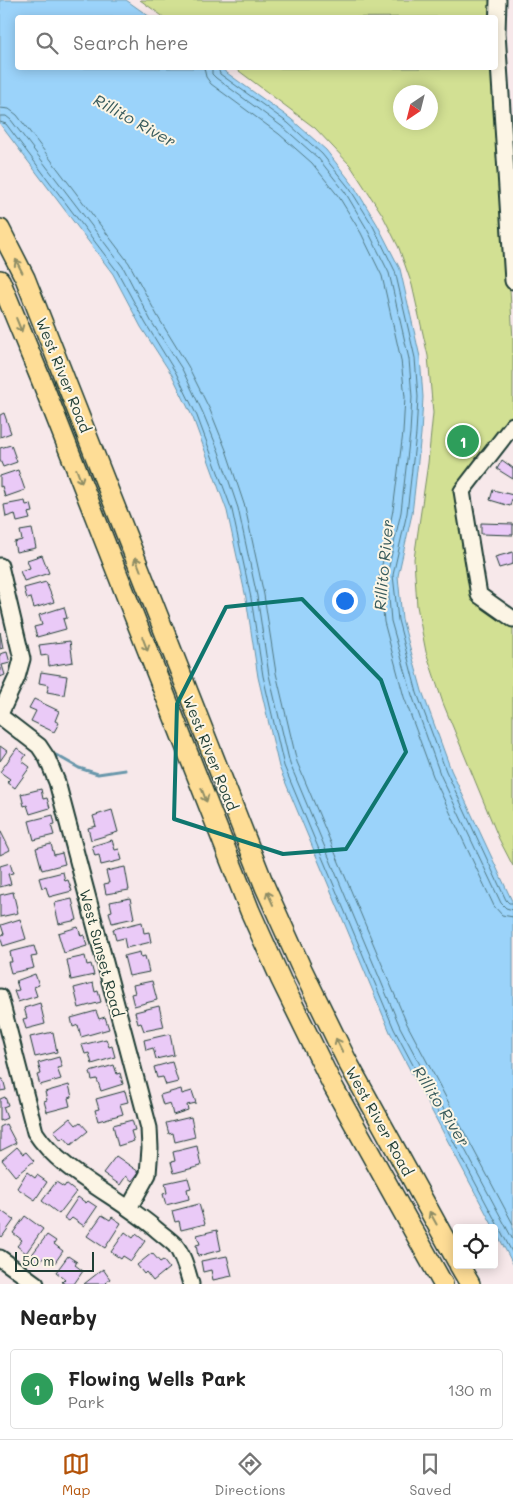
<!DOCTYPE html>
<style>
body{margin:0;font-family:Mali,sans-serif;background:#f2f2f2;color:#222}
.controls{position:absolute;right:15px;bottom:15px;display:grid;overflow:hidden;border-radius:5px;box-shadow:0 2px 12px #0003}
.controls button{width:45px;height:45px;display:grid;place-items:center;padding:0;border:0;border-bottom:1px solid #e0e0e0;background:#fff;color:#222;font:25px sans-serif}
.compass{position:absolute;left:393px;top:85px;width:45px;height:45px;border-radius:50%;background:#fff;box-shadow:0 2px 12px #0003;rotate:215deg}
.scale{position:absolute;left:15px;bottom:12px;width:79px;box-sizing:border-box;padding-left:5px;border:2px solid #1f3d34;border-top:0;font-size:14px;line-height:18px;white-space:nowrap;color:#1f3d34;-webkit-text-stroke:4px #fcf5e5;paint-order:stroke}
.you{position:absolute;left:344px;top:600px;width:18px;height:18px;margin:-12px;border:4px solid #fff;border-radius:50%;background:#1a73e8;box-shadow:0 0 0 8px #1a73e833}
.badge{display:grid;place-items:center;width:32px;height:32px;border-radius:50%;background:#b45309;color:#fff;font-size:16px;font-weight:700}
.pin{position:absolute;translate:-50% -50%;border:2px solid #fff;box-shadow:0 1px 5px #0006}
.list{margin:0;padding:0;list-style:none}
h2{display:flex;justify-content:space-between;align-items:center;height:65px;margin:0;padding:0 20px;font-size:21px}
h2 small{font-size:16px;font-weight:400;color:#767676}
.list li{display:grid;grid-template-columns:32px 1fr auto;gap:15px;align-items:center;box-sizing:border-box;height:80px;margin:0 10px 10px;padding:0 10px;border:1px solid #e0e0e0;border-radius:5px}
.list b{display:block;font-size:19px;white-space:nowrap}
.list p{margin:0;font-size:16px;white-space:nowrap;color:#767676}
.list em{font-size:16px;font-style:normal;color:#767676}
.icon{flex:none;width:28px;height:28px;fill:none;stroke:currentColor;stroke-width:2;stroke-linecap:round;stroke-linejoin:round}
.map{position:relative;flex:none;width:513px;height:1284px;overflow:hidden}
.search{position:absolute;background:#fff;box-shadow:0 2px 12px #0003;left:15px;right:15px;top:15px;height:55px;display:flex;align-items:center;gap:12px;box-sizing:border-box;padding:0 18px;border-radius:5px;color:#767676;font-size:19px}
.sheet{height:155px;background:#fff}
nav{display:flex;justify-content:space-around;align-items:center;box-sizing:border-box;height:70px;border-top:1px solid #e0e0e0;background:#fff;font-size:14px;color:#767676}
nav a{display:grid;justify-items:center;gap:2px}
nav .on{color:#b45309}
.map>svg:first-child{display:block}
.green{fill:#d2e093;stroke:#788e64;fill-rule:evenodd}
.water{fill:#9bd3fa;stroke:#6997ab}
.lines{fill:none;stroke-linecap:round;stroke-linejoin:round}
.shore{stroke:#517983;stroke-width:1}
.stream{stroke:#6997ab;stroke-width:3}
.building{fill:#eacaf7;stroke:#1f3d34}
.minor-casing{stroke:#1f3d34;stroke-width:19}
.major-casing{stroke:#1f3d34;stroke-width:22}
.minor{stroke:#fcf5e5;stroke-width:15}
.major{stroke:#fedd96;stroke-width:19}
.oneway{stroke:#8e8d65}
.marked{fill:none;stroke:#0f766e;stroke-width:4;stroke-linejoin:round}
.labels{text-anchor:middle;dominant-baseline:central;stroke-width:4;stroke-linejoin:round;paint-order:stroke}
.street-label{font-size:15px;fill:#1f3d34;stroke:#fcf5e5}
.water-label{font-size:16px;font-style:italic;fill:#385b5c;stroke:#fcf5e5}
</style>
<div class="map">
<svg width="513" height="1284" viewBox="0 0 513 1284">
<rect width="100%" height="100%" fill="#f7e8ea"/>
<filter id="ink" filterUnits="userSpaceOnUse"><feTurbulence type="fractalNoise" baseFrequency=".02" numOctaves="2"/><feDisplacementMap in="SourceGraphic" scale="10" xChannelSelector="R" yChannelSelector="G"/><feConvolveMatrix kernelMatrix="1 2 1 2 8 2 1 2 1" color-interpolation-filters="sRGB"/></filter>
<g filter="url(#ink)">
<path class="green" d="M140,0H492L493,17L165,18Z
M496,55L513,340V419L459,491L477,597L513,623V866L499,839L443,703L426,652L417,606L414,559L428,463L433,413L428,356L412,285L399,248L382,214L350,165L315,128L235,68H496ZM400,92H430V122H400Z"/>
<path class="water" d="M0,0H126L150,17L18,18V68H220L291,119L326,150L354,186L377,224L400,269L420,357L423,397L421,434L412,514L398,576L402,619L422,691L451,770L513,903V1264L390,1032L279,767L258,677L246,598L227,511L193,418L172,375L141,327L113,274L0,124Z"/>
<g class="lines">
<path class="shore" d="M204,68L206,77L211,84L279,134L312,163L339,197L361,233L382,276L401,360L405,397L403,433L393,510L380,575L384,622L404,697L433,776L494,906L502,915L513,917
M212,68V74L216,78L284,128L318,158L345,192L367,229L389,273L409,359L412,397L410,433L401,512L387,575L391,621L412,695L440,774L501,903L506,908L513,910
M218,68L220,74L288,123L322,154L350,189L373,226L395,271L415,358L418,397L416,434L407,513L393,575L398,620L417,693L446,771L506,900L509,903H513
M0,108L9,109L17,115L129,263L158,317L188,366L210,410L226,450L245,507L264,595L276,673L297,762L407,1024L513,1224
M0,116H6L11,120L123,267L151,321L182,369L203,413L219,452L238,508L257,596L269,675L290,764L400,1027L513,1240
M0,122L6,124L117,271L146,324L176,373L197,416L232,510L251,598L263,676L284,766L394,1029L513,1254"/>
<path class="stream" d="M56,755L79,768L98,774L125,770"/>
</g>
<path class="building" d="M4,413L11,433L0,437V415Z
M11,445L17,462L3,467L0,460V448Z
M502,460L513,468V479L497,469Z
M18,470L25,490L5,497L2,486L0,487V476Z
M493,490L513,495L510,506L490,500Z
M25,501L26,505L31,504L33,512L28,513L30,519L17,522L15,514L6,517L4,505Z
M481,523L513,524V535L481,534Z
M32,529L36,548L16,552L14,542L22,540L20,531Z
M513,552V564L499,568L495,557Z
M42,555L49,573L24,581L20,571L30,568L27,560Z
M46,582L54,602L34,608L31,598L27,599L24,588Z
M64,607L67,618L63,619L66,629L37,637L34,627L42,625L39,615Z
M0,632L3,648L0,649Z
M70,641L73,662L49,666L48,655L41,656L39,645Z
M7,652L10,663L2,665L5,675L0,677V654Z
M41,672L67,676L64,695L47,692L49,685L39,683Z
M34,699L59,711L55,721L59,723L54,732L31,721L36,711L29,708Z
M0,746L7,751L0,761Z
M17,748L26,755L22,761L30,767L15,788L7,782L10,779L0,772Z
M41,789L43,799L47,798L50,808L30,814L27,805L24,806L21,794Z
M112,810L118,832L91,840L88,828L96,826L93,816Z
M53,815L55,824L51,825L54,835L34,840L29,821Z
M0,832H1L10,850L0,855Z
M112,840L115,850L119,849L122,860L101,865L99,855L95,856L92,846Z
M51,844L54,855L62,853L65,864L42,870L36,848Z
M10,863L13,873L8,874L11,884L0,887V866Z
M125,867L129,890L106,894L104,884L109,883L106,871Z
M63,872L65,881L68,880L72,891L49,897L46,887L42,888L39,878Z
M13,892L18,913L0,917V895Z
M130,898L134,918L112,923L109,912L112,911L110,902Z
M72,899L77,920L59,924L54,903Z
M20,919L26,939L3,946L0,936L4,934L1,925Z
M142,922L144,933L149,932L151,942L126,948L124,938L116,940L113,929Z
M78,927L81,936L84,935L87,946L64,953L58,933Z
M34,946L37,956L31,957L34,968L11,973L8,962H12L10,952Z
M140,952L141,957L145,956L149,972L129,976L124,956Z
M85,956L87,965L91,964L94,975L71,980L67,960Z
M35,974L39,985L34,987L37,996L18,1002L14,991L19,990L16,981Z
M152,981L157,1000L134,1006L131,994L135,993L133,985Z
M93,983L95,992L98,991L101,1002L79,1008L74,988Z
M40,1003L45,1024L26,1029L23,1019L27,1018L24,1008Z
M159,1006L164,1027L144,1031L141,1023L138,1024L135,1012Z
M96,1011L99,1019L105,1017L109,1029L81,1037L78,1025L73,1027L71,1018Z
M53,1032L57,1052L35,1057L30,1037Z
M170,1034L174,1055L156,1059L153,1048L146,1050L144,1040Z
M106,1039L109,1047L112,1046L115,1057L92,1064L89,1053L85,1054L82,1045Z
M59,1057L62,1067L57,1068L61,1079L40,1085L37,1075L41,1074L38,1063Z
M172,1062L178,1082L166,1085L163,1077L157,1078L154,1067Z
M114,1065L117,1074L120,1073L123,1084L101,1091L97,1079L92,1080L90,1072Z
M0,1079H3L6,1090L0,1091Z
M69,1085L72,1097L68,1098L70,1106L47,1112L44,1101L47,1100L45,1092Z
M181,1089L182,1094L192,1091L196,1103L187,1105L188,1110L173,1115L170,1103L163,1105L160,1095Z
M125,1091L128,1102L120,1104L123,1114L98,1121L95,1110L99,1109L96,1099Z
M5,1097L8,1105L3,1107L7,1118L0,1121V1099Z
M191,1117L195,1137L175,1142L173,1133L169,1134L166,1123Z
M70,1118L76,1125L80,1122L88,1131L71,1145L64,1137L61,1140L54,1131Z
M132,1120L135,1130L131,1131L134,1141L118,1146L113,1125Z
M6,1124L16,1143L0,1151V1127Z
M197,1146L201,1166L174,1173L171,1162L175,1161L173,1152Z
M17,1147L23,1154L26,1152L34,1161L15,1176L2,1160Z
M116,1156L139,1172L132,1181L126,1176L120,1185L103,1173Z
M27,1172L35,1178L37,1175L47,1182L35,1200L17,1188Z
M188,1178L191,1188L187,1189L189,1199L166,1205L163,1194L167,1193L165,1183Z
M56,1182L64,1187L66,1184L76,1192L59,1214L42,1201Z
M78,1197L86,1203L88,1201L97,1207L84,1226L72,1218L69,1221L64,1218Z
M199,1204L205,1224L181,1230L179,1221L175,1222L172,1211Z
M0,1210L14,1220L2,1237L0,1235Z
M102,1215L110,1220L112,1217L121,1223L105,1248L87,1236Z
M25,1216L43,1229L26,1253L17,1246L22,1240L13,1233Z
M217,1230L221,1250L198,1256L196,1245L200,1244L197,1235Z
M125,1232L133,1238L136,1234L145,1241L131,1261L123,1256L121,1259L111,1252Z
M47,1235L56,1241L54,1244L63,1251L54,1264L44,1257L39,1263L30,1257Z
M152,1253L160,1262L163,1260L169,1268L153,1281L146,1272L144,1274L137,1265Z
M68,1256L77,1262L75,1265L83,1271L74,1284H65L62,1282L65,1279L56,1272Z
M227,1256L232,1276L213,1280L211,1270L203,1272L201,1261Z
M103,1269L110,1279L106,1282L108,1284H84Z"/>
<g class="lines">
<g class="minor-casing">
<path id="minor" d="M498,0L497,33L513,281
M513,425L462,491L479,595L513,619
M0,566L22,659L17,677L0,714
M0,716L39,746L47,758L57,782L149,1128L150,1148L148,1174L129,1208
M0,997L35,1132C61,1173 120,1197 157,1230C163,1235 170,1240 175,1245C184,1256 187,1271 191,1284
M0,1258L36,1284"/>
</g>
<g class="major-casing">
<path id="major" d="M0,229L25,278L265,887L300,965L347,1061L457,1261
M0,280L44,387L250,911L281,980L334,1088L443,1284
M459,1265L470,1284"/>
</g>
<use href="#minor" class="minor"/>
<use href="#major" class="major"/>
</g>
<defs><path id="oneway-shaft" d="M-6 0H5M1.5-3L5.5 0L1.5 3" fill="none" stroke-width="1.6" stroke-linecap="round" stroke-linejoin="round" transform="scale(1.25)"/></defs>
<g class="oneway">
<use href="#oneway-shaft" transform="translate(19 266) rotate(-117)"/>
<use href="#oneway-shaft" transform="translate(19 325) rotate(68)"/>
<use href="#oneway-shaft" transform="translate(79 476) rotate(69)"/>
<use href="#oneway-shaft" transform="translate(138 564) rotate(-111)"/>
<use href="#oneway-shaft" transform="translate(145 644) rotate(69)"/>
<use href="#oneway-shaft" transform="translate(204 795) rotate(69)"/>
<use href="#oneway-shaft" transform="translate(270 898) rotate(-114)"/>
<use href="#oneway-shaft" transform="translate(339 1045) rotate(-116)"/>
<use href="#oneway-shaft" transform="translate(433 1218) rotate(-119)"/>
</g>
</g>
<path class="marked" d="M302,599L381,680L406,752L346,849L283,854L174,819L177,704L226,607Z"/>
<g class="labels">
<g class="street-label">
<text transform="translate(64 375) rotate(68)">West River Road</text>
<text transform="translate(211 753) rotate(68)">West River Road</text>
<text transform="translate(102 953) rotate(75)">West Sunset Road</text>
<text transform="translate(380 1121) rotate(61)">West River Road</text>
</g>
<g class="water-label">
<text transform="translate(135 120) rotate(29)">Rillito River</text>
<text transform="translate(383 565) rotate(-85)">Rillito River</text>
<text transform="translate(442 1106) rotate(58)">Rillito River</text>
</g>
</g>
</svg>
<div class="controls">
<button><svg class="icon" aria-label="locate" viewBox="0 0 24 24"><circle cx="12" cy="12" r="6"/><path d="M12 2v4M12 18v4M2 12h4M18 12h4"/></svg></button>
</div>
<svg class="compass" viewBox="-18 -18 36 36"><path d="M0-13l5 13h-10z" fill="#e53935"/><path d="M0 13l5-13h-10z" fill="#767676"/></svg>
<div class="scale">50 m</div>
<div class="you"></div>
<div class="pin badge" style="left:463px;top:441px;background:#2e9e5b">1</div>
<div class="search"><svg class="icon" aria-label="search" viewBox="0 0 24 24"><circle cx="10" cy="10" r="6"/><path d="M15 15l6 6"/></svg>Search here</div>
</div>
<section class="sheet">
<h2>Nearby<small></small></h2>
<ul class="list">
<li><span class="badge" style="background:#2e9e5b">1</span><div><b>Flowing Wells Park</b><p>Park</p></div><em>130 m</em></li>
</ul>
</section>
<nav>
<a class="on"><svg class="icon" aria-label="map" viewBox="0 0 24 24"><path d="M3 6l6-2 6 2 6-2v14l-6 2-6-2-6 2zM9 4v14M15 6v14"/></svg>Map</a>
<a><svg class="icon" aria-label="directions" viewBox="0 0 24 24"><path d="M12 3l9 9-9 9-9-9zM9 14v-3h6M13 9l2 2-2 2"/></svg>Directions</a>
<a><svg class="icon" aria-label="saved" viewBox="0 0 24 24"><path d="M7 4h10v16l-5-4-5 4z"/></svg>Saved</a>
</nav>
